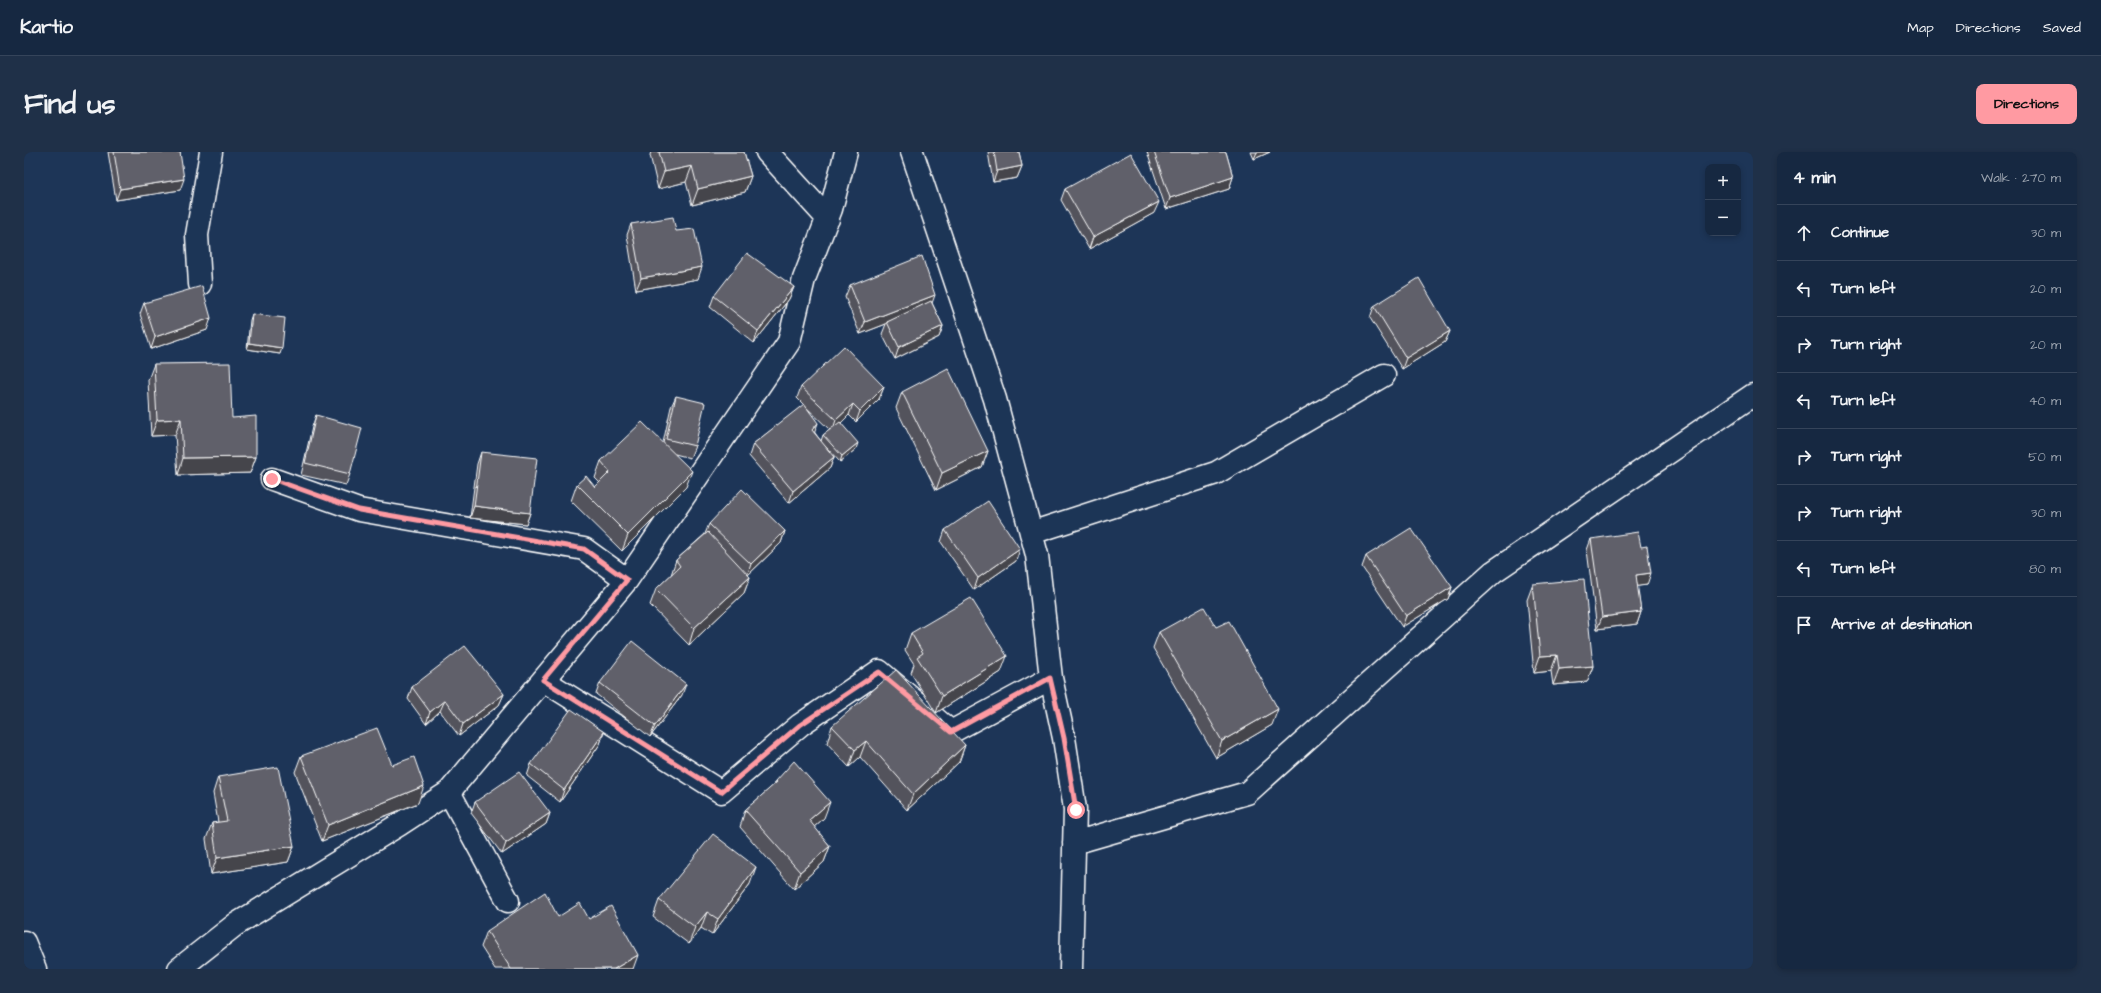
<!DOCTYPE html>
<meta charset="utf-8">
<style>
body{margin:0;font-family:"Architects Daughter",sans-serif;background:#1f3048;color:#f1f3f6}
.controls{position:absolute;right:12px;top:12px;display:grid;overflow:hidden;border-radius:8px;box-shadow:0 2px 6px #0003}
.controls button{width:36px;height:36px;display:grid;place-items:center;padding:0;border:0;border-bottom:1px solid #35445a;background:#162841;color:#f1f3f6;font:20px sans-serif}
.stop{position:absolute;width:12px;height:12px;margin:-9px;border:3px solid #ff9aa2;border-radius:50%;background:#fff}
.stop.end{background:#ff9aa2;border-color:#fff;box-shadow:0 1px 4px #0008}
.list{margin:0;padding:0;list-style:none}
h2{display:flex;justify-content:space-between;align-items:center;height:52px;margin:0;padding:0 16px;font-size:17px}
h2 small{font-size:13px;font-weight:400;color:#9ea6b1}
.list li{display:grid;grid-template-columns:26px 1fr auto;gap:12px;align-items:center;box-sizing:border-box;height:56px;padding:0 16px;border-top:1px solid #35445a}
.list b{display:block;font-size:15px;white-space:nowrap}
.list em{font-size:13px;font-style:normal;color:#9ea6b1}
.icon{flex:none;width:22px;height:22px;fill:none;stroke:currentColor;stroke-width:2;stroke-linecap:round;stroke-linejoin:round}
.map{position:relative;flex:none;width:1729px;height:817px;overflow:hidden;border-radius:8px}
header{display:flex;align-items:center;gap:24px;box-sizing:border-box;height:56px;padding:0 20px;background:#162841;border-bottom:1px solid #35445a}
header strong{font-size:19px}
nav{display:flex;gap:22px;margin-inline-start:auto;font-size:14px}
.intro{display:flex;align-items:center;justify-content:space-between;box-sizing:border-box;height:96px;padding:0 24px}
h1{margin:0;font-size:28px}
.button{padding:10px 18px;border-radius:8px;background:#ff9aa2;color:#111;font-size:14px;font-weight:700}
main{display:flex;gap:24px;padding:0 24px}
aside{flex:1;background:#162841;border-radius:8px;box-shadow:0 2px 6px #0003}
.map>svg:first-child{display:block}
.lines{fill:none;stroke-linecap:round;stroke-linejoin:round}
.minor-casing{stroke:#fff;stroke-width:25}
.minor{stroke:#1d3557;stroke-width:22}
.wall{fill:#53535c;stroke:#fff;fill-rule:evenodd}
.shaded-wall{fill:#44444b;stroke:#fff}
.building{fill:#61616b;stroke:#fff}
.route{stroke:#ff9aa2;stroke-width:5}
</style>
<header>
<strong>Kartio</strong>
<nav><a>Map</a><a>Directions</a><a>Saved</a></nav>
</header>
<div class="intro"><h1>Find us</h1><a class="button">Directions</a></div>
<main>
<div class="map">
<svg width="1729" height="817" viewBox="0 0 1729 817">
<rect width="100%" height="100%" fill="#1d3557"/>
<filter id="ink" filterUnits="userSpaceOnUse"><feTurbulence type="fractalNoise" baseFrequency=".025" numOctaves="2"/><feDisplacementMap in="SourceGraphic" scale="8" xChannelSelector="R" yChannelSelector="G"/><feConvolveMatrix kernelMatrix="1 2 1 2 8 2 1 2 1" color-interpolation-filters="sRGB"/></filter>
<g filter="url(#ink)">
<g class="lines">
<g class="minor-casing">
<path id="minor" d="M743,0L804,67
M888,0L971,247L1013,403L1027,526L1040,586L1051,657L1047,817
M176,132L173,83L187,0
M248,327L335,358L560,397L603,428
M1007,381L1192,321L1360,223
M519,528L697,640L776,573L855,519L927,580L1027,526
M425,640L484,749
M1050,691L1223,641L1469,420L1729,243
M0,790L11,817
M155,817L211,773L376,672L425,640L603,428L765,190L780,127L807,57L822,0"/>
</g>
<use href="#minor" class="minor"/>
</g>
<path class="wall" d="M84,0H156V38L92,48Z
M627,0H720L727,24L721,40L668,53L662,30L634,37L626,3Z
M964,0H995L998,14L993,26L969,30Z
M1123,0H1202L1209,25L1205,37L1142,57Z
M1227,0H1246L1230,7Z
M1041,37L1130,61L1065,97L1037,48Z
M607,72L652,79L674,127L612,138L603,83Z
M826,133L908,151L919,174L915,185L871,207L858,182L862,172L836,182L821,145Z
M770,135L765,147L730,191L686,155L690,144Z
M120,151L183,178L127,197L116,162Z
M1350,154L1426,179L1421,190L1378,217L1346,166Z
M228,162L256,202L223,197L226,168Z
M130,212L208,266L232,305L226,321L154,323L151,283L127,284L124,228Z
M777,235H860L855,247L832,270L825,263L817,271L832,297L816,310L801,294L810,305L806,316L765,351L725,304L729,292L780,253L773,246ZM781,254L806,278L799,283L797,289L791,281Z
M878,240L964,299L958,315L912,338L872,256Z
M652,244L671,294L666,306L651,302L662,335L598,399L547,349L553,332L571,335L576,331L571,326L577,309L639,291L647,255Z
M292,263L326,322L322,333L277,323L288,275Z
M457,300L506,361L502,372L446,366L453,312Z
M685,372L761,379L757,391L724,423L726,425L720,441L665,493L626,453L632,437L647,423L652,408L681,382Z
M921,378L992,409L950,438L917,390Z
M1567,387L1623,433L1613,434L1617,460L1613,472L1573,477L1563,398Z
M1342,404L1428,435L1424,447L1378,475L1338,415Z
M1509,432L1569,514L1563,530L1529,533L1527,519L1510,521L1503,448Z
M1135,480L1248,573L1192,606L1129,496Z
M887,481L977,520L912,561L887,521L890,512L881,498Z
M576,531L658,543L626,585L572,542Z
M388,535L480,542L475,553L435,584L416,559L402,572L384,547Z
M808,574L941,593L935,610L883,658L836,605L825,615L803,591Z
M580,580L576,592L536,650L503,624L507,612Z
M277,604L368,613L394,651L298,689L271,620Z
M194,625L270,694L264,710L187,722L182,687L188,671L194,670L189,641Z
M752,629L800,666L790,675L806,694L800,710L770,737L716,675L721,658L750,633Z
M451,650L526,661L522,672L478,702L447,661Z
M726,732L688,783L677,776L665,792L629,765L635,748Z
M534,765L565,767L609,817H471L457,795L463,779Z"/>
<path class="shaded-wall" d="M1233,0H1246L1230,7Z
M668,14L662,30L634,37L640,20Z
M998,14L993,26L969,30L973,19Z
M727,24L721,40L668,53L674,37Z
M1209,25L1205,37L1142,57L1146,46Z
M160,27L156,38L92,48L96,37Z
M1135,50L1130,61L1065,97L1069,85Z
M678,115L674,127L612,138L617,126Z
M770,135L765,147L730,191L734,179Z
M911,143L907,154L863,170L862,172L836,182L841,170Z
M187,166L183,178L127,197L131,185Z
M919,174L915,185L871,207L875,195Z
M1426,179L1421,190L1378,217L1382,206Z
M225,191L258,196L256,202L223,197Z
M860,235L855,247L832,270L836,259Z
M829,252L825,263L808,280L812,268Z
M157,267L151,283L127,284L133,268Z
M794,271L790,282L788,278Z
M834,291L832,297L816,310L818,304Z
M964,299L958,315L912,338L918,321Z
M232,305L226,321L154,323L159,306Z
M810,305L806,316L765,351L769,339Z
M668,319L662,335L598,399L604,383Z
M450,354L506,361L502,372L446,366Z
M761,379L757,391L723,424L727,412Z
M996,397L992,409L950,438L954,426Z
M1627,421L1623,433L1608,435L1612,423Z
M726,425L720,441L665,493L670,476Z
M1428,435L1424,447L1378,475L1382,464Z
M1617,460L1613,472L1573,477L1578,465Z
M1533,503L1527,519L1510,521L1516,504Z
M983,504L977,520L912,561L918,544Z
M1569,514L1563,530L1529,533L1535,517Z
M662,532L658,543L626,585L631,574Z
M480,542L475,553L435,584L439,572Z
M421,548L416,559L402,572L406,560Z
M1254,557L1248,573L1192,606L1198,589Z
M580,580L576,592L536,650L540,638Z
M842,589L836,605L825,615L831,598Z
M941,593L935,610L883,658L889,642Z
M400,634L394,651L298,689L304,673Z
M806,650L800,666L779,685L785,668Z
M526,661L522,672L478,702L482,691Z
M270,694L264,710L187,722L193,706Z
M806,694L800,710L770,737L776,720Z
M732,715L726,732L688,783L694,767Z
M683,760L677,776L665,792L671,775Z
M614,803L609,817H590Z"/>
<path class="building" d="M90,0H156L160,27L96,37Z
M635,0H720L727,24L674,37L668,14L640,20Z
M970,0H995L998,14L973,19Z
M1130,0H1202L1209,25L1146,46Z
M1107,1L1135,50L1069,85L1041,37Z
M649,65L652,79L670,77L678,115L617,126L607,72Z
M723,101L770,135L734,179L690,144Z
M898,104L911,143L841,170L826,133Z
M1395,126L1426,179L1382,206L1350,154Z
M178,134L187,166L131,185L120,151Z
M907,149L919,174L875,195L863,170Z
M228,162L261,166L258,196L225,191Z
M820,194L860,235L836,259L829,252L812,268L777,235Z
M206,211L208,266L232,264V305L159,306L157,267L133,268L130,212Z
M924,216L964,299L918,321L878,240Z
M652,244L681,251L671,294L642,287Z
M780,252L794,271L788,278L810,305L769,339L729,292Z
M292,263L338,276L326,322L281,311Z
M618,270L668,319L604,383L553,332L562,324L571,335L586,320L577,309Z
M816,270L834,291L818,304L799,283Z
M457,300L513,306L506,361L450,354Z
M718,337L761,379L727,412L685,372Z
M964,349L996,397L954,426L921,378Z
M1387,376L1428,435L1382,464L1342,404Z
M684,380L726,425L670,476L632,437L656,414L652,408Z
M1614,380L1617,395L1623,394L1627,421L1612,423L1617,460L1578,465L1567,387Z
M1560,427L1569,514L1535,517L1533,503L1516,504L1509,432Z
M947,446L983,504L918,544L893,505L899,501L887,481Z
M1180,455L1192,475L1205,469L1254,557L1198,589L1135,480Z
M608,489L662,532L631,574L576,531Z
M441,494L480,542L439,572L421,548L406,560L388,535Z
M872,518L941,593L889,642L842,589L831,598L808,574Z
M547,557L580,580L540,638L507,612Z
M353,576L368,613L390,605L400,634L304,673L277,604Z
M770,609L806,650L785,668L806,694L776,720L721,658L753,630L752,629Z
M254,615L270,694L193,706L188,671L203,669L194,625Z
M495,620L526,661L482,691L451,650Z
M689,682L732,715L694,767L683,760L671,775L635,748Z
M521,740L534,765L556,751L565,767L587,754L614,803L590,817H487L463,779Z"/>
</g>
<g class="lines" filter="url(#ink)">
<path class="route" d="M248,327L335,358L560,397L603,428L519,528L697,640L776,573L855,520L927,580L1026,526L1040,586L1052,658"/>
</g>
</svg>
<div class="controls">
<button>+</button>
<button>−</button>
</div>
<div class="stop" style="left:1052px;top:658px"></div>
<div class="stop end" style="left:248px;top:327px"></div>
</div>
<aside>
<h2>4 min<small>Walk · 270 m</small></h2>
<ul class="list">
<li><svg class="icon" aria-label="ahead" viewBox="0 0 24 24"><path d="M12 20V5M6 11l6-6 6 6"/></svg><div><b>Continue</b></div><em>30 m</em></li>
<li><svg class="icon" aria-label="left" viewBox="0 0 24 24"><path d="M17 20v-9H6M10 6l-5 5 5 5"/></svg><div><b>Turn left</b></div><em>20 m</em></li>
<li><svg class="icon" aria-label="right" viewBox="0 0 24 24"><path d="M7 20v-9h11M14 6l5 5-5 5"/></svg><div><b>Turn right</b></div><em>20 m</em></li>
<li><svg class="icon" aria-label="left" viewBox="0 0 24 24"><path d="M17 20v-9H6M10 6l-5 5 5 5"/></svg><div><b>Turn left</b></div><em>40 m</em></li>
<li><svg class="icon" aria-label="right" viewBox="0 0 24 24"><path d="M7 20v-9h11M14 6l5 5-5 5"/></svg><div><b>Turn right</b></div><em>50 m</em></li>
<li><svg class="icon" aria-label="right" viewBox="0 0 24 24"><path d="M7 20v-9h11M14 6l5 5-5 5"/></svg><div><b>Turn right</b></div><em>30 m</em></li>
<li><svg class="icon" aria-label="left" viewBox="0 0 24 24"><path d="M17 20v-9H6M10 6l-5 5 5 5"/></svg><div><b>Turn left</b></div><em>80 m</em></li>
<li><svg class="icon" aria-label="arrive" viewBox="0 0 24 24"><path d="M6 21V4h12l-3 4 3 4H6"/></svg><div><b>Arrive at destination</b></div></li>
</ul>
</aside>
</main>
